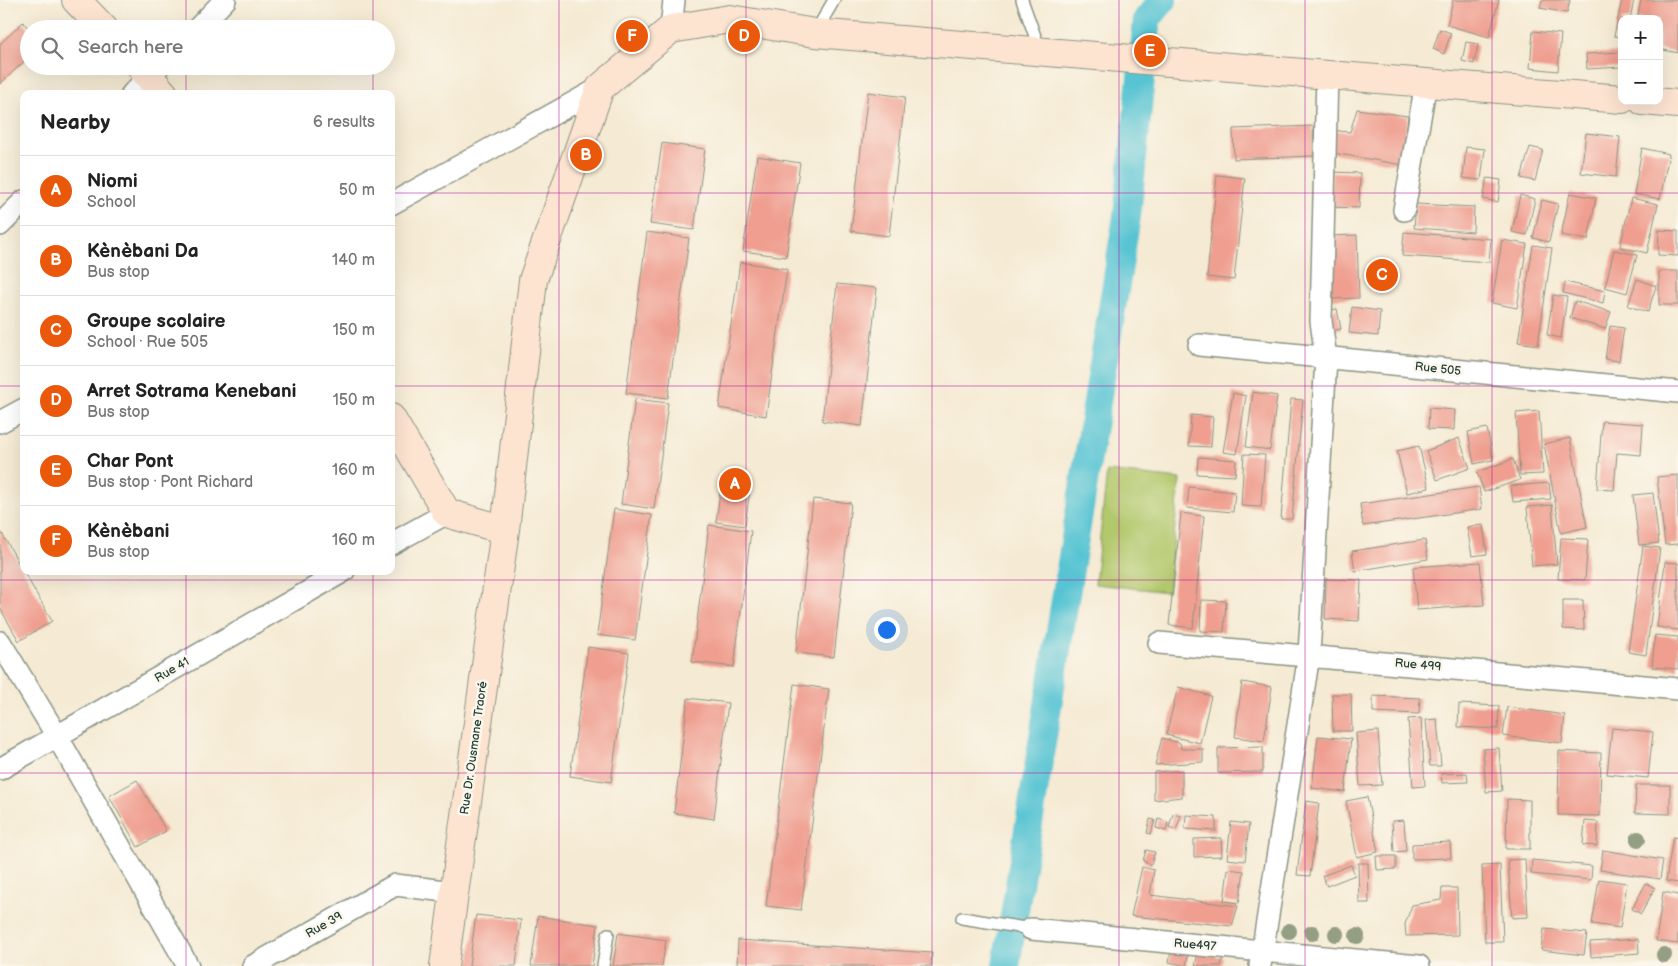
<!DOCTYPE html>
<meta charset="utf-8">
<style>
body{margin:0;font-family:"Balsamiq Sans",sans-serif;background:#f6f6f6;color:#222}
.controls{position:absolute;right:15px;top:15px;display:grid;overflow:hidden;border-radius:10px;box-shadow:0 5px 20px #0002}
.controls button{width:45px;height:45px;display:grid;place-items:center;padding:0;border:0;border-bottom:1px solid #e0e0e0;background:#fff;color:#222;font:25px sans-serif}
.you{position:absolute;left:886px;top:629px;width:18px;height:18px;margin:-12px;border:4px solid #fff;border-radius:50%;background:#1a73e8;box-shadow:0 0 0 8px #1a73e833}
.badge{display:grid;place-items:center;width:32px;height:32px;border-radius:50%;background:#ea580c;color:#fff;font-size:16px;font-weight:700}
.pin{position:absolute;translate:-50% -50%;border:2px solid #fff;box-shadow:0 1px 5px #0006}
.list{margin:0;padding:0;list-style:none}
h2{display:flex;justify-content:space-between;align-items:center;height:65px;margin:0;padding:0 20px;font-size:21px}
h2 small{font-size:16px;font-weight:400;color:#767676}
.list li{display:grid;grid-template-columns:32px 1fr auto;gap:15px;align-items:center;box-sizing:border-box;height:70px;padding:0 20px;border-top:1px solid #e0e0e0}
.list b{display:block;font-size:19px;white-space:nowrap}
.list p{margin:0;font-size:16px;white-space:nowrap;color:#767676}
.list em{font-size:16px;font-style:normal;color:#767676}
.icon{flex:none;width:28px;height:28px;fill:none;stroke:currentColor;stroke-width:2;stroke-linecap:round;stroke-linejoin:round}
.map{position:relative;flex:none;width:1678px;height:966px;overflow:hidden}
.search{position:absolute;background:#fff;box-shadow:0 5px 20px #0002;left:20px;top:20px;width:375px;height:55px;display:flex;align-items:center;gap:12px;box-sizing:border-box;padding:0 18px;border-radius:28px;color:#767676;font-size:19px}
.panel{position:absolute;background:#fff;box-shadow:0 5px 20px #0002;left:20px;top:90px;width:375px;height:485px;border-radius:10px}
.map>svg:first-child{display:block}
.green{fill:#b2c86c;stroke:#688250}
.lines{fill:none;stroke-linecap:round;stroke-linejoin:round}
.canal{stroke:#59c4d3;stroke-width:28}
.building{fill:#ef9e8f}
.lane-casing{stroke:#8a9484;stroke-width:14}
.street-casing{stroke:#8a9484;stroke-width:24}
.secondary-casing{stroke:#8a9484;stroke-width:30}
.lane{stroke:#fff;stroke-width:11}
.street{stroke:#fff;stroke-width:21}
.secondary{stroke:#fde4d1;stroke-width:28}
.tree{fill:#949e83}
.grid{fill:none;stroke:#b5179e;stroke-width:1;stroke-opacity:0.55}
.labels{text-anchor:middle;dominant-baseline:central;stroke-width:5;stroke-linejoin:round;paint-order:stroke}
.street-label{font-size:12px;fill:#1f3d34;stroke:#fbf7ec}
</style>
<div class="map">
<svg width="1678" height="966" viewBox="0 0 1678 966">
<rect width="100%" height="100%" fill="#fbf7ec"/>
<filter id="ink" filterUnits="userSpaceOnUse"><feTurbulence type="fractalNoise" baseFrequency=".02" numOctaves="2"/><feDisplacementMap in="SourceGraphic" scale="10" xChannelSelector="R" yChannelSelector="G"/><feConvolveMatrix kernelMatrix="1 2 1 2 8 2 1 2 1" color-interpolation-filters="sRGB"/></filter>
<filter id="wash" filterUnits="userSpaceOnUse"><feTurbulence type="fractalNoise" baseFrequency=".0096" numOctaves="4" result="noise"/><feDisplacementMap in="SourceGraphic" scale="20" xChannelSelector="R" yChannelSelector="G"/><feGaussianBlur stdDeviation="1.12" result="paint"/><feColorMatrix in="noise" values="0 0 0 0 0 0 0 0 0 0 0 0 0 0 0 0 0 1.4 0 .05"/><feComposite in="paint" operator="in"/></filter>
<g filter="url(#wash)">
<rect width="100%" height="100%" fill="#f5ead3"/>
<path class="green" d="M1107,471L1180,479L1168,592L1095,584Z"/>
<g class="lines">
<path class="canal" d="M1006,966L1127,216L1147,19L1163,0"/>
</g>
<g id="blocks">
<path class="building" d="M1453,0H1499L1489,37L1447,25Z
M1542,0H1570L1567,13L1540,8Z
M1622,0H1634L1630,19H1622V37L1614,36Z
M1641,0H1678V53L1659,49V19H1637Z
M23,22L29,29V57L0,84V44Z
M1440,29L1451,33L1444,54L1433,49Z
M1533,31L1561,34L1558,71L1530,68Z
M1466,42L1478,44L1474,64L1462,61Z
M1620,52L1621,67L1587,69L1586,54Z
M868,92L905,97L889,236L851,231Z
M1357,109L1408,116L1403,165L1327,152L1329,130L1350,132Z
M1313,126L1314,156L1234,159L1233,129Z
M1586,133L1620,137L1616,177L1581,173Z
M662,143L705,149L694,230L650,224Z
M1466,147L1485,149L1481,180L1463,178Z
M1530,147L1543,150L1535,181L1521,178Z
M1642,148L1669,154L1660,199L1634,194Z
M757,156L800,163L786,257L743,251Z
M1332,172L1360,173L1359,208L1330,207Z
M1217,175L1245,178L1234,280L1207,277Z
M1487,178L1501,180L1498,202L1483,199Z
M1570,193L1596,198L1588,240L1561,235Z
M1520,195L1535,199L1527,235L1512,232Z
M1631,198L1658,204L1647,253L1620,247Z
M1542,200L1558,204L1549,242L1533,238Z
M1416,204L1474,207L1473,232L1414,228Z
M1659,230L1678,231V256L1658,255Z
M647,232L689,238L668,398L626,393Z
M1404,232L1491,239L1489,262L1402,256Z
M1357,235L1359,298L1329,299L1328,236Z
M1502,240L1527,244L1517,308L1492,303Z
M1533,245L1552,248L1538,345L1518,342Z
M1614,250L1637,255L1627,293L1605,287Z
M740,262L787,269L766,416L719,408Z
M1659,271H1678V305H1659Z
M1637,279L1656,286L1648,312L1628,306Z
M1565,282L1605,291L1603,303L1563,293Z
M837,284L877,288L862,426L822,421Z
M1553,295L1567,297L1561,338L1547,335Z
M1575,301L1611,312L1605,329L1570,318Z
M1352,307L1380,311L1378,336L1349,333Z
M1337,309L1341,329L1330,331L1327,311Z
M1610,326L1624,328L1619,361L1605,359Z
M1253,392L1277,396L1270,450L1246,447Z
M1233,393L1246,396L1237,454L1223,452Z
M635,399L668,403L654,509L621,504Z
M1291,399L1303,400L1292,519H1281Z
M1429,408L1455,410L1454,430L1428,429Z
M1539,411L1543,474L1520,475L1516,413Z
M1191,415L1213,417L1211,447L1189,446Z
M1602,421L1643,424L1641,455L1617,453L1614,490L1597,489Z
M1487,428L1493,460L1474,464L1468,432Z
M1459,438L1470,468L1437,480L1426,451Z
M1570,438L1587,527L1561,533L1544,444Z
M1419,446L1429,488L1407,493L1397,451Z
M1244,454L1265,455L1261,507L1241,506Z
M1198,457L1236,460L1235,476L1197,474Z
M1513,459L1520,480L1484,492L1477,472Z
M1678,475V544L1665,545L1657,477Z
M1549,483L1551,499L1513,502L1511,486Z
M721,485L750,489L745,526L716,522Z
M1189,487L1235,492L1233,512L1187,508Z
M1479,487L1482,509L1363,526L1360,504Z
M1653,493L1659,543L1639,545L1633,495Z
M813,499L851,503L834,657L796,653Z
M1552,505L1557,564L1532,566L1527,507Z
M614,509L652,515L635,640L597,635Z
M1181,513L1204,516L1193,628L1169,625Z
M709,525L751,531L734,667L692,662Z
M1483,525L1487,554L1472,556L1467,527Z
M0,530L52,621L19,641L0,608Z
M1561,538L1588,539L1585,580L1558,579Z
M1425,540L1428,559L1355,571L1352,551Z
M1643,546L1660,548L1646,655L1628,652Z
M1480,562L1484,605L1417,610L1413,567Z
M1665,562L1678,563V630L1657,627Z
M1326,579L1361,580L1359,621L1325,619Z
M1201,600L1226,601L1224,632L1200,631Z
M1563,600H1583L1584,630L1563,629Z
M1655,635L1678,637V669L1652,667Z
M588,647L629,653L611,782L570,776Z
M1242,682L1272,687L1264,741L1235,737Z
M794,684L829,689L801,910L766,906Z
M1178,687L1211,696L1200,743L1166,735Z
M1332,694H1351L1352,731H1333Z
M1373,696L1420,698L1419,714L1373,712Z
M688,698L728,703L714,819L674,813Z
M1459,704L1499,706L1498,729L1458,727Z
M1507,707L1565,715L1562,743L1503,736Z
M1421,718L1425,786L1413,787L1408,719Z
M1437,719L1441,766H1430L1426,720Z
M1612,728L1653,732L1648,778L1607,774Z
M1378,731L1382,785L1360,786L1356,733Z
M1318,736L1351,739L1345,792L1312,788Z
M1162,738L1180,743L1181,749H1203V762L1155,765Z
M1263,747V772L1218,773V748Z
M1499,748L1502,791L1486,792L1483,749Z
M1559,751L1601,753L1600,816L1558,815Z
M1182,770V797L1154,800V772Z
M1467,773L1468,782L1442,783L1441,774Z
M137,780L166,831L138,847L109,796Z
M1636,785H1670V814L1635,813Z
M1367,797L1378,852L1357,857L1346,801Z
M1507,799L1530,800V849H1506Z
M1306,801L1319,803L1310,876L1297,875Z
M1173,814L1181,816L1176,830L1169,827Z
M1186,815L1216,817V831L1185,829Z
M1150,819L1155,820L1151,834L1147,833Z
M1158,819L1168,822L1166,831L1156,828Z
M1404,820L1406,851L1394,852L1392,821Z
M1585,821L1598,822L1597,846L1583,845Z
M1231,822L1249,824L1245,861L1227,859Z
M1673,837L1678,838V883L1666,881Z
M1221,838L1222,856L1194,857V839Z
M1450,842L1451,858L1412,859V844Z
M1146,850L1155,852L1151,865L1143,861Z
M1603,850L1663,860L1660,879L1600,870Z
M1376,856H1396V869L1377,870Z
M1525,859L1528,917L1512,918L1508,860Z
M1532,860L1592,866L1591,880L1531,874Z
M1358,863H1368L1369,903H1359Z
M1351,865L1355,875L1327,886L1322,876Z
M1500,865L1503,942H1485L1482,866Z
M1142,867L1154,870L1150,895L1238,906L1232,926L1131,916Z
M1228,869L1244,871L1239,903L1224,901Z
M1599,879L1627,883L1620,928L1592,924Z
M1646,883L1655,888L1641,914L1632,909Z
M1442,888H1457L1458,935L1406,936L1405,924L1412,905L1441,900Z
M1663,892L1678,895V944L1656,941Z
M476,915L521,920L516,966H469Z
M538,916L598,925L592,966H531Z
M1544,929L1587,933L1584,955L1541,950Z
M618,933L666,940L662,966H613Z
M1638,939L1639,953L1591,957L1590,942Z
M738,940L932,953L931,966H737Z
M1172,946L1189,951L1186,966L1169,962Z
M1198,953L1223,957L1221,966H1195Z"/>
</g>
</g>
<g filter="url(#ink)">
<use href="#blocks" fill-opacity="0" stroke="#8a9484" stroke-width="1"/>
<g class="lines">
<g class="lane-casing">
<path id="lane" d="M1022,0L1040,50
M815,33L834,0
M962,918L1031,929
M603,966L608,934"/>
</g>
<g class="street-casing">
<path id="street" d="M197,29L225,0
M671,29L674,0
M132,94L159,66
M391,204L600,88
M1404,210L1426,83
M0,225L24,201
M1199,345L1678,392
M0,422L24,409
M391,544L447,513
M0,642L57,736L188,966
M1159,643L1678,689
M0,769L344,571
M1031,929L1419,966
M253,966L395,885L454,892
M1260,966L1309,655L1326,358L1321,321L1327,74"/>
</g>
<g class="secondary-casing">
<path id="secondary" d="M76,0L104,29
M140,66L164,94
M1643,101L1678,104
M391,418L447,513L505,530
M444,966L505,530L533,280L600,88L671,29L730,19L815,33L1622,99"/>
</g>
<use href="#lane" class="lane"/>
<use href="#street" class="street"/>
<use href="#secondary" class="secondary"/>
</g>
<g class="tree">
<circle cx="1638" cy="839" r="8"/>
<circle cx="1289" cy="931" r="8"/>
<circle cx="1312" cy="933" r="8"/>
<circle cx="1336" cy="934" r="8"/>
<circle cx="1357" cy="936" r="8"/>
<circle cx="1664" cy="955" r="8"/>
</g>
</g>
<path class="grid" d="M186,0V29M373,0V29M559,0V966M746,0V966M932,0V966M1119,0V966M1305,0V966M1492,0V966M186,66V94M373,66V94M0,193H24M391,193H1678M0,386H24M391,386H1678M186,571V966M373,571V966M0,580H1678M0,773H1678"/>
<g class="labels">
<g class="street-label">
<text transform="translate(1438 369) rotate(6)">Rue 505</text>
<text transform="translate(1418 665) rotate(5)">Rue 499</text>
<text transform="translate(172 670) rotate(-30)">Rue 41</text>
<text transform="translate(474 748) rotate(-82)">Rue Dr. Ousmane Traoré</text>
<text transform="translate(324 925) rotate(-30)">Rue 39</text>
<text transform="translate(1195 945) rotate(5)">Rue497</text>
</g>
</g>
</svg>
<div class="controls">
<button>+</button>
<button>−</button>
</div>
<div class="you"></div>
<div class="pin badge" style="left:735px;top:484px">A</div>
<div class="pin badge" style="left:586px;top:155px">B</div>
<div class="pin badge" style="left:1382px;top:275px">C</div>
<div class="pin badge" style="left:744px;top:36px">D</div>
<div class="pin badge" style="left:1150px;top:51px">E</div>
<div class="pin badge" style="left:632px;top:36px">F</div>
<div class="search"><svg class="icon" aria-label="search" viewBox="0 0 24 24"><circle cx="10" cy="10" r="6"/><path d="M15 15l6 6"/></svg>Search here</div>
<section class="panel">
<h2>Nearby<small>6 results</small></h2>
<ul class="list">
<li><span class="badge">A</span><div><b>Niomi</b><p>School</p></div><em>50 m</em></li>
<li><span class="badge">B</span><div><b>Kènèbani Da</b><p>Bus stop</p></div><em>140 m</em></li>
<li><span class="badge">C</span><div><b>Groupe scolaire</b><p>School · Rue 505</p></div><em>150 m</em></li>
<li><span class="badge">D</span><div><b>Arret Sotrama Kenebani</b><p>Bus stop</p></div><em>150 m</em></li>
<li><span class="badge">E</span><div><b>Char Pont</b><p>Bus stop · Pont Richard</p></div><em>160 m</em></li>
<li><span class="badge">F</span><div><b>Kènèbani</b><p>Bus stop</p></div><em>160 m</em></li>
</ul>
</section>
</div>
